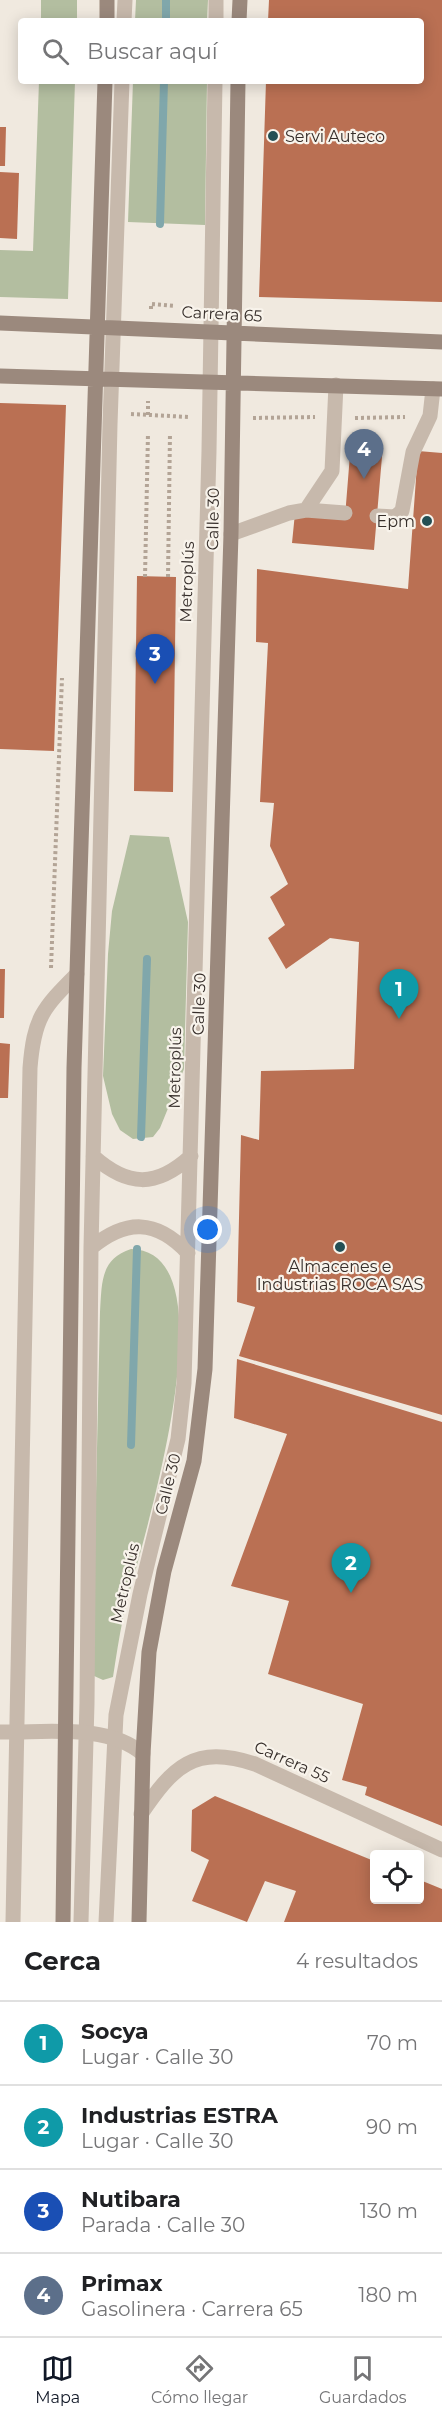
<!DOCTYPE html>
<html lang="es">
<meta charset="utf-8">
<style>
body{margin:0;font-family:Montserrat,sans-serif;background:#f2f2f2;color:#202124}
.controls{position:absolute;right:18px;bottom:18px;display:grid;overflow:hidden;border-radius:6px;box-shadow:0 3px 15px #0003}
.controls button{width:54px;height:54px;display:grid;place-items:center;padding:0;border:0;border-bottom:2px solid #e0e0e0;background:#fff;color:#202124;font:30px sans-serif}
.you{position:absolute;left:208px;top:1230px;width:21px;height:21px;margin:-15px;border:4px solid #fff;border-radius:50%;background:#1a73e8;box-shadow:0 0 0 9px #1a73e833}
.badge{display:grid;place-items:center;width:39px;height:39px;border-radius:50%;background:#111827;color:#fff;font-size:20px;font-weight:700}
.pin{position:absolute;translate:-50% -50px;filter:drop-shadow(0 2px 3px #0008)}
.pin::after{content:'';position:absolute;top:32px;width:21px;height:18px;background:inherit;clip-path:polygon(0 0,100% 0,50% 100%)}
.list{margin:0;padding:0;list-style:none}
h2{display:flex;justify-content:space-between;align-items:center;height:78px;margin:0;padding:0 24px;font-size:26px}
h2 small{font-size:20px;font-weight:400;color:#757577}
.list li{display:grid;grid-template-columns:39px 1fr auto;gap:18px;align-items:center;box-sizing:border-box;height:84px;padding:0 24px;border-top:2px solid #e0e0e0}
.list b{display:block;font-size:22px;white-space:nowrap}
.list p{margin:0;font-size:20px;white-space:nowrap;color:#757577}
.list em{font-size:20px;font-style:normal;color:#757577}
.icon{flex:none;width:33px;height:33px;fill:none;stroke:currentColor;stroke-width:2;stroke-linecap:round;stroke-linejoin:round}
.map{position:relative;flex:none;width:442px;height:1922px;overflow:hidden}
.search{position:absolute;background:#fff;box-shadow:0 3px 15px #0003;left:18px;right:18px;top:18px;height:66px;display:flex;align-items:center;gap:15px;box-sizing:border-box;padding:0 21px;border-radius:6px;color:#757577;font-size:22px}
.sheet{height:414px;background:#fff}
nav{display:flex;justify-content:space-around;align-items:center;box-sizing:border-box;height:84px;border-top:2px solid #e0e0e0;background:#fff;font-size:16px;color:#757577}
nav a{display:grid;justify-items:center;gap:3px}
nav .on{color:#111827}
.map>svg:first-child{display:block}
.green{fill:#b3bea0}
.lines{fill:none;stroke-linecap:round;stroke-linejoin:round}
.stream{stroke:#80a7ab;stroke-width:8}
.building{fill:#ba7053}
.path{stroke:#b3a496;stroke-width:4;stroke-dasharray:3 3;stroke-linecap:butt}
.service{stroke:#c7b9ac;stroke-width:15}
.minor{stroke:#c7b9ac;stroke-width:15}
.secondary{stroke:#9b897d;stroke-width:15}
.poi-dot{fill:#234f54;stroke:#f8f3eb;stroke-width:2}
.labels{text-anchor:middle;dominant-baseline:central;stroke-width:4.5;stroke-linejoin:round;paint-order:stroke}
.poi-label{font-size:16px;fill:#362e2a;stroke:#f8f3eb;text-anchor:start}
.street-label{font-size:16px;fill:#362e2a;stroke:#f8f3eb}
</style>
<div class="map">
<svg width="442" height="1922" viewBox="0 0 442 1922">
<rect width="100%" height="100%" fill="#f0e9df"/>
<path class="green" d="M41,0H77V21H41Z
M136,0H208L207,21H135Z
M39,81H75L68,299L0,297V250L33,251Z
M133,81H207L205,225L128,222Z
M130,835L169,837L188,922L184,1069L160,1128L153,1137L133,1139L120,1130L112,1114L103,1076L108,954L112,911Z
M131,1249C239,1251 135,1562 123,1618C119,1638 116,1657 113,1677L103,1680L92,1675L100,1312C102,1283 100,1259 131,1249Z"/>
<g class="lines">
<path class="stream" d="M166,21V0
M160,224L164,81
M141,1137L147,959
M131,1445L137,1249"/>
</g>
<path class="building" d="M269,0H442V302L259,297L266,81H421V21H268Z
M0,127H6L5,166H0Z
M0,172L19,173L17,239L0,238Z
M0,403L66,405L54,751L0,749Z
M351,442L383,445L374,550L292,543L295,513L345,517Z
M418,451L442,453V1415L239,1356L255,1307L237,1302L241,1135L259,1140L261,1071L354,1069L359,942L330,938L286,969L268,938L285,925L270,897L288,884L270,846L274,803L260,802L268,643L256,642L257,569L408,589Z
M137,576L176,577L173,792L134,791Z
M0,969H5L4,1018H0Z
M0,1043L10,1044L8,1098H0Z
M237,1359L442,1422V1826L365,1795L367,1787L342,1780L363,1704L268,1674L289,1601L231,1586L287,1434L234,1418Z
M215,1796L374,1861V1900H420V1880L442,1889V1922H284L296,1891L265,1881L247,1922L192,1901L209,1860L191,1851L192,1810Z"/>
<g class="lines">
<path class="path" d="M151,309V304L175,306
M131,414L189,417
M148,415V401
M253,418L315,417
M355,418L405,417
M145,577L148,433
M168,577L170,433
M51,968L62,678"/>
<path class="service" d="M124,21L125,0
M216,21V0
M306,510L332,471L336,385
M377,516L395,517L402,511L413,452L430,416L433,389
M231,534L289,513L306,510L345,513
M93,1156C128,1187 156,1188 191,1156
M91,1248C126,1219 156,1219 188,1253
M81,1922L87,1703L91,1248L110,424L122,81
M106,1922L116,1715L140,1594L178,1439L184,1383L209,451L215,81"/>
<path class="minor" d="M0,1732C45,1733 107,1723 143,1754
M141,1814C173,1767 194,1744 255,1764L442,1850
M13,1922L30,1068C34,1018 42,1009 77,974"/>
<path class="secondary" d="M107,21V0
M239,21L240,0
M0,323L442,342
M0,376L442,389
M63,1922L74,1068L105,81
M139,1922L143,1754L149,1652L164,1571L194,1461L205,1369L231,534L238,81"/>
</g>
<g class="poi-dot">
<circle cx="273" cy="136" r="6"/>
<circle cx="427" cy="521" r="6"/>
<circle cx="340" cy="1247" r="6"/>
</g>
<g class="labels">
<g class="poi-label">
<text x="285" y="136">Servi Auteco</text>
<text x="415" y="521" text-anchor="end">Epm</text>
<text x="340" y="1266" text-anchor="middle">Almacenes e<tspan x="340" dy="18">Industrias ROCA SAS</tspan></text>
</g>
<g class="street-label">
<text transform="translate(222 314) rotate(3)">Carrera 65</text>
<text transform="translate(213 519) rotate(-89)">Calle 30</text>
<text transform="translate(187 582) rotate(-88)">Metroplús</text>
<text transform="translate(199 1004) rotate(-88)">Calle 30</text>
<text transform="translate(175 1068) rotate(-89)">Metroplús</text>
<text transform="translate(168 1484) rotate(-76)">Calle 30</text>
<text transform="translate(125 1583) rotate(-77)">Metroplús</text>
<text transform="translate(292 1762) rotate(24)">Carrera 55</text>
</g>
</g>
</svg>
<div class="controls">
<button><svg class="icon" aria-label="locate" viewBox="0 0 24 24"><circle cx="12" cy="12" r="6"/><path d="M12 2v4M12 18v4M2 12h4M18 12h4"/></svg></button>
</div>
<div class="you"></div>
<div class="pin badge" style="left:399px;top:1019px;background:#0f9aa8">1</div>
<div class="pin badge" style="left:351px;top:1593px;background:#0f9aa8">2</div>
<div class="pin badge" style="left:155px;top:684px;background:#1a4fb4">3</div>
<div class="pin badge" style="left:364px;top:479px;background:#5c6f8a">4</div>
<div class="search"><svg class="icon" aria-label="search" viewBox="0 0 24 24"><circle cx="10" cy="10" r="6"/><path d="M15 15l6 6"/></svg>Buscar aquí</div>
</div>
<section class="sheet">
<h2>Cerca<small>4 resultados</small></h2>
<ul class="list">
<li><span class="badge" style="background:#0f9aa8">1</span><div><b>Socya</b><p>Lugar · Calle 30</p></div><em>70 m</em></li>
<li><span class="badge" style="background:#0f9aa8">2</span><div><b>Industrias ESTRA</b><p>Lugar · Calle 30</p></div><em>90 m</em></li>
<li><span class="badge" style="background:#1a4fb4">3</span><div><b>Nutibara</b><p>Parada · Calle 30</p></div><em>130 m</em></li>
<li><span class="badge" style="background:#5c6f8a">4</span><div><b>Primax</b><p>Gasolinera · Carrera 65</p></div><em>180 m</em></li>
</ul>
</section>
<nav>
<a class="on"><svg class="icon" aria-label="map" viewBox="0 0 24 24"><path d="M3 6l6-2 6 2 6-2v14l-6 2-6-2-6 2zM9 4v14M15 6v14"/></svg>Mapa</a>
<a><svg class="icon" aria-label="directions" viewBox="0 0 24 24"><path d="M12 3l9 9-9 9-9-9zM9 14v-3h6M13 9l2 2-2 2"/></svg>Cómo llegar</a>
<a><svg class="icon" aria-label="saved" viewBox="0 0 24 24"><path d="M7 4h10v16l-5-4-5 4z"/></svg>Guardados</a>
</nav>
